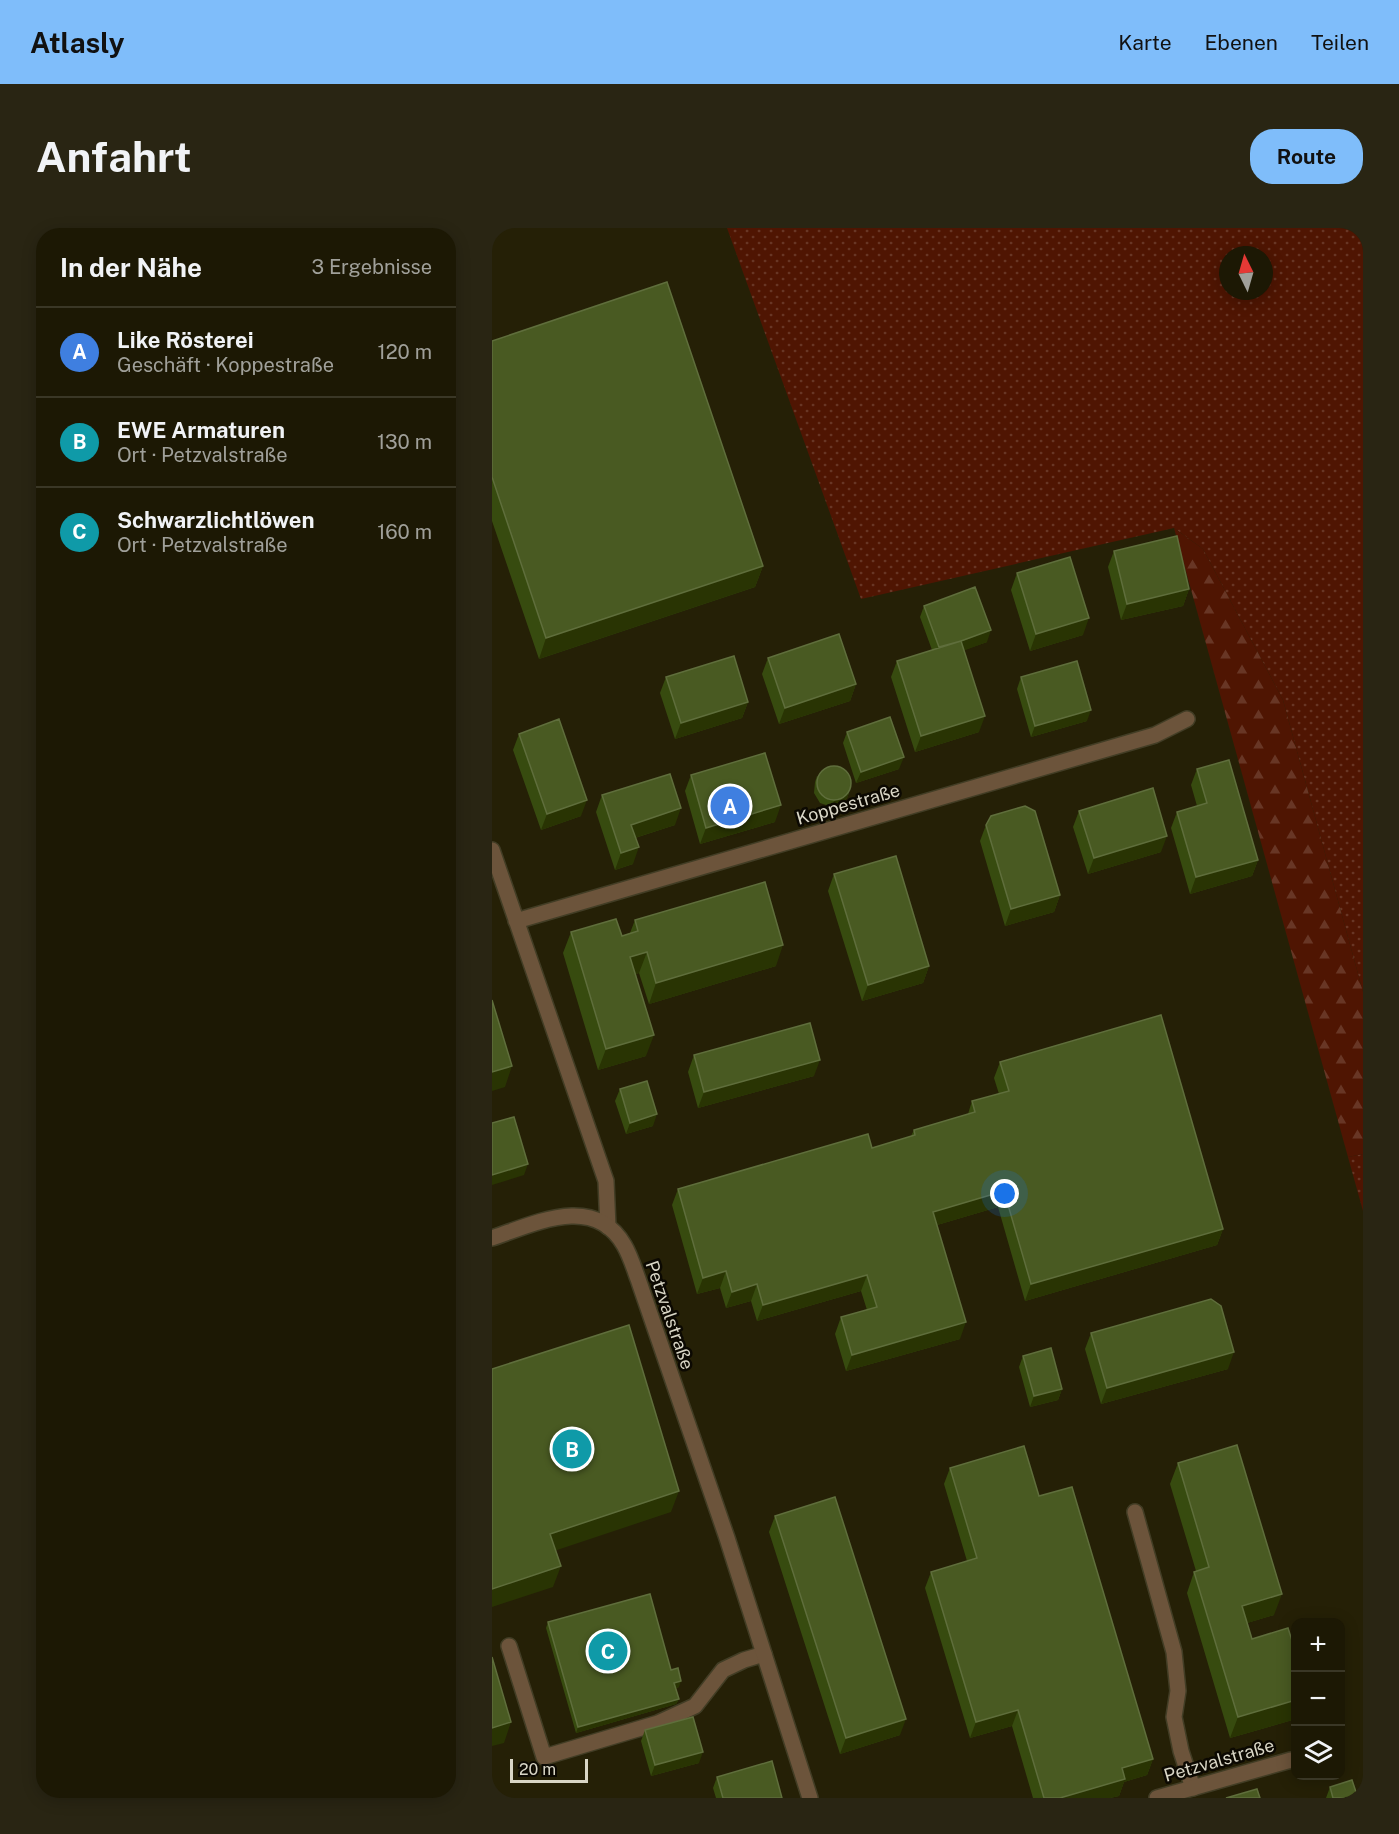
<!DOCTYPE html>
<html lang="de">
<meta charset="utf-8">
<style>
body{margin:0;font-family:"Public Sans",sans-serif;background:#292513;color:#f1f3f6}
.controls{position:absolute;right:18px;bottom:18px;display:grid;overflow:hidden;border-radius:12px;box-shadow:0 3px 15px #0003}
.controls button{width:54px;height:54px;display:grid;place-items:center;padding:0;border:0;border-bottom:2px solid #3a3726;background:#1c1804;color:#f1f3f6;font:30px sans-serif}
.compass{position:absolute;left:727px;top:18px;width:54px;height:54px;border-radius:50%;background:#1c1804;box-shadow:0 3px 15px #0003;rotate:355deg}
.scale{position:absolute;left:18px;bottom:15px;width:78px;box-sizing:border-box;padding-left:6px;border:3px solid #d9d6c6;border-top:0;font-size:16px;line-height:21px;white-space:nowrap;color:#d9d6c6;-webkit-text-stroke:4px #0c0902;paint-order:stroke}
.you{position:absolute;left:513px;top:966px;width:21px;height:21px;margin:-15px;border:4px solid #fff;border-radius:50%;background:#1a73e8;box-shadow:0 0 0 9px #1a73e833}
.badge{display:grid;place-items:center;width:39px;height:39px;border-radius:50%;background:#7fbdfa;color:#fff;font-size:20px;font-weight:700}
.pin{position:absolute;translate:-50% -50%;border:3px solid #fff;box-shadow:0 2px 6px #0006}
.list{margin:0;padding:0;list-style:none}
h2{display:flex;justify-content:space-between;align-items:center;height:78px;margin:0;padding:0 24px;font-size:26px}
h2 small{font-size:20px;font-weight:400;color:#a0a09a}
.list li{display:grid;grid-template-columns:39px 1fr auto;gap:18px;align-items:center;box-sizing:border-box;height:90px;padding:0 24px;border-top:2px solid #3a3726}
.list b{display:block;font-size:22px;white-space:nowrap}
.list p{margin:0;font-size:20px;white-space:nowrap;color:#a0a09a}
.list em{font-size:20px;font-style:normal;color:#a0a09a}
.icon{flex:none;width:33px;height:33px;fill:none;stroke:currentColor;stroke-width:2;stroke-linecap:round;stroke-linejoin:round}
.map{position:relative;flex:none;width:871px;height:1570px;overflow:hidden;border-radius:24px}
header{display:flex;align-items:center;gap:36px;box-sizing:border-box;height:84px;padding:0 30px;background:#7fbdfa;color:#111}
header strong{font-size:28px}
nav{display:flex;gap:33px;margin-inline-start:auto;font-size:21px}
.intro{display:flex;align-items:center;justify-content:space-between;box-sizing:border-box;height:144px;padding:0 36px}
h1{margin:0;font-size:42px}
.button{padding:15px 27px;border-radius:24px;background:#7fbdfa;color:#111;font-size:21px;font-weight:700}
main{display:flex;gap:36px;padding:0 36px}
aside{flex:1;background:#1c1804;border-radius:24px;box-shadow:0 3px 15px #0003}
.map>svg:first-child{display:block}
.grass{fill:url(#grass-dots);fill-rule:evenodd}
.forest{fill:url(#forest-firs)}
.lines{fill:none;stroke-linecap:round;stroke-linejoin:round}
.service-casing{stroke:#423d25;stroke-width:18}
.minor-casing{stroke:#423d25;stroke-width:18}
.tertiary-casing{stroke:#423d25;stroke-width:18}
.service{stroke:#6c543b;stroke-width:15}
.minor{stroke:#6c543b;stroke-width:15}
.tertiary{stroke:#6c543b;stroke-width:15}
.wall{fill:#374b0f}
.shaded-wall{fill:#293403}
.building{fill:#495a22;stroke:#5f6e3c;stroke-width:1.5}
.labels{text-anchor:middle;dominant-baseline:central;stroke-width:5;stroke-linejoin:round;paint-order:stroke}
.street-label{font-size:18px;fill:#d9d6c6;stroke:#0c0902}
</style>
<header>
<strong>Atlasly</strong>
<nav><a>Karte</a><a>Ebenen</a><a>Teilen</a></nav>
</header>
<div class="intro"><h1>Anfahrt</h1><a class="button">Route</a></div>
<main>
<aside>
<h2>In der Nähe<small>3 Ergebnisse</small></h2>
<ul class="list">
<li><span class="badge" style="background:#3f7fe0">A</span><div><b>Like Rösterei</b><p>Geschäft · Koppestraße</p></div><em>120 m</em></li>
<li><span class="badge" style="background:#0f9aa8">B</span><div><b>EWE Armaturen</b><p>Ort · Petzvalstraße</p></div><em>130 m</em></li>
<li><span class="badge" style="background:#0f9aa8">C</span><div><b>Schwarzlichtlöwen</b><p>Ort · Petzvalstraße</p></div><em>160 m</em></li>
</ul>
</aside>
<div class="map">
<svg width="871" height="1570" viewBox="0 0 871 1570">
<defs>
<pattern id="grass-dots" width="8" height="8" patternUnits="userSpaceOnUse" patternTransform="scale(1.5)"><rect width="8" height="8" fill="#4f1502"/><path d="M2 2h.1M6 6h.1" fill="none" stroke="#683625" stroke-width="1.8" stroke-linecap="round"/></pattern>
<pattern id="forest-firs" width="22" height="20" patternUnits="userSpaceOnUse" patternTransform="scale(1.5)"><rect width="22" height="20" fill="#4f1502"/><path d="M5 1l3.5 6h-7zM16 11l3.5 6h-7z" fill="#683625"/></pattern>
</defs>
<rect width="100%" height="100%" fill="#252006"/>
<path class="grass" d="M235,0H871V764L791,472L711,321L682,300L369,371ZM736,27H772V63H736Z
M871,926V983L856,929Z"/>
<path class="forest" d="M682,300L711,321L791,472L871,764V926L856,929Z"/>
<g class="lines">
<g class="service-casing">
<path id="service" d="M643,1284L682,1424L686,1463L682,1489L689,1523L701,1560
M17,1418L52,1529L166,1495L203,1478L231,1442L252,1432L272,1426"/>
</g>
<g class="minor-casing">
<path id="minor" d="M0,622L114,953L116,999
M24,693L663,507L695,491
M665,1570L799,1532"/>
</g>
<g class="tertiary-casing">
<path id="tertiary" d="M0,1010C42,996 102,965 132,1017C138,1027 142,1040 146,1051L235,1310L318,1570"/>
</g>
<use href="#service" class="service"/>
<use href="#minor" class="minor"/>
<use href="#tertiary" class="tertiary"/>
</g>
<path class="wall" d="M0,113L271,338L263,359L47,431L0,293Z
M622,323L697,361L691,378L629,392L616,339Z
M525,345L591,407L538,423L519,362Z
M432,378L495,414L472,422L487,504L423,524L399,449L405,433L440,422L428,389Z
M276,430L364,456L358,473L287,496L270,446Z
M174,449L256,474L250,490L183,511L168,465Z
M529,449L595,493L539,509L525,461Z
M355,504L407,541L364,555L351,515Z
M27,506L89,588L49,602L21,522Z
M705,541L766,632L760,648L698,666L679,600L685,584L705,578L699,557Z
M199,547L283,594L208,616L193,563Z
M325,548L357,565L355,570L351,575L340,579L328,575L322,565L323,554Z
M110,567L183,597L143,610L141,636L123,642L104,584Z
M587,583L669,624L596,646L581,599Z
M494,597L568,667L562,684L513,698L488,613Z
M342,646L437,738L431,755L370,773L336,663Z
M143,692L284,738L157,776L147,745L144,746L154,828L106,842L71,725L79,704L130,708L138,705Z
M202,827L322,848L206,880L196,844Z
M508,834L731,1001L725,1017L533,1073L506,979L445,997L468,1111L354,1143L343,1106L349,1089L375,1082L369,1063L265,1093L259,1073L234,1080L228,1060L205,1066L180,977L186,961L380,920L419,908L422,902L476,886L480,873L507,866L502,850Z
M128,861L161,898L134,906L123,873Z
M599,1105L736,1141L609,1176L593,1121Z
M531,1128L570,1161L566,1172L538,1179L527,1139Z
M686,1235L782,1387L755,1395L760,1411L804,1425V1491L738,1510L695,1365L702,1344L704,1343L678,1256Z
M458,1240L547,1268L661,1531L655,1547L632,1554L627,1568L618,1570H541L520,1498L478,1510L433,1360L439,1344L475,1333L452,1256Z
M283,1288L408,1507L348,1526L277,1304Z
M56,1394L179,1442L187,1459L184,1460L187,1471L184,1476L84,1505L54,1400Z
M153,1502L207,1535L159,1548L149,1513Z
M225,1549L290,1570H224L221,1560Z
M838,1559L866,1570H834Z"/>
<path class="shaded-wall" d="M271,338L263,359L47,431L54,410Z
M697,361L691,378L629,392L635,376Z
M597,390L591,407L538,423L544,406Z
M499,402L495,414L444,433L448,422Z
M364,456L358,473L287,496L293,480Z
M256,474L250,490L183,511L189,495Z
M599,482L595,493L539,509L543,498Z
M493,488L487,504L423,524L429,508Z
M412,529L407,541L364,555L369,544Z
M357,565L355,570L351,575L340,579L342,573Z
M95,572L89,588L49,602L55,586Z
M289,577L283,594L208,616L214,600Z
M189,580L183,597L133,613L139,597Z
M675,608L669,624L596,646L602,630Z
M147,619L141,636L123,642L129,625Z
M766,632L760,648L698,666L704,649Z
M568,667L562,684L513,698L519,681Z
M291,717L284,738L157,776L164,755Z
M155,724L147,745L131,750L138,729Z
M437,738L431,755L370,773L376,757Z
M162,807L154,828L106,842L114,821Z
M328,832L322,848L206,880L212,864Z
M20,838L13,859L0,863V844Z
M165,886L161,898L134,906L138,895Z
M36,936L32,947L0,957V947Z
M512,963L506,979L435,1000L441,984Z
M731,1001L725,1017L533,1073L539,1056Z
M234,1043L228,1060L205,1066L211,1050Z
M375,1047L369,1063L265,1093L271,1077Z
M265,1056L259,1073L234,1080L240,1064Z
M474,1094L468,1111L354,1143L360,1127Z
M742,1124L736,1141L609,1176L615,1160Z
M570,1161L566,1172L538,1179L542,1168Z
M187,1263L179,1284L50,1327L58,1306Z
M69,1338L61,1359L0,1379V1361Z
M790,1366L782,1387L742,1399L750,1378Z
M189,1453L187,1459L180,1461L182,1455Z
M187,1471L184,1476L84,1505L86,1499Z
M804,1472V1491L738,1510L746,1489Z
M526,1482L520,1498L478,1510L484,1494Z
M414,1491L408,1507L348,1526L354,1510Z
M19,1494L12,1515L0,1518V1500Z
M211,1524L207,1535L159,1548L163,1537Z
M661,1531L655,1547L632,1554L627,1568L618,1570H568L630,1540Z"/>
<path class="building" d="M175,54L271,338L54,410L0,249V113Z
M685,308L697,361L635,376L622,323Z
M578,329L597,390L544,406L525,345Z
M483,359L499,402L469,413L447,419L432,378Z
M347,406L364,456L293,480L276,430Z
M469,413L493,488L429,508L405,433Z
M242,428L256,474L189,495L174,449Z
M585,433L599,482L543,498L529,449Z
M398,489L412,529L369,544L355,504Z
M67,491L95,572L55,586L27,506Z
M273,525L289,577L214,600L199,547Z
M737,532L766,632L704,649L685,584L715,575L705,541Z
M325 555a17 17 0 1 1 34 0a17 17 0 1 1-34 0Z
M178,546L189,580L139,597L147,619L129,625L110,567Z
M661,560L675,608L602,630L587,583Z
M533,578L543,583L568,667L519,681L494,597L499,588Z
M404,628L437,738L376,757L342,646Z
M273,654L291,717L164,755L155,724L138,729L162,807L114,821L79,704L124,691L130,708L146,703L143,692Z
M0,772L20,838L0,844Z
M669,787L731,1001L539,1056L512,963L441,984L474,1094L360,1127L349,1089L385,1079L375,1047L271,1077L265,1056L240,1064L234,1043L211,1050L186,961L376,906L380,920L423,907L422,902L483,884L480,873L517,863L508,834Z
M318,795L328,832L212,864L202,827Z
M155,853L165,886L138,895L128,861Z
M22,889L36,936L0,947V895Z
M719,1071L729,1078L742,1124L615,1160L599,1105Z
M137,1097L187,1263L58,1306L69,1338L0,1361V1141Z
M559,1120L570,1161L542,1168L531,1128Z
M745,1217L790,1366L750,1378L760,1411L796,1400L804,1425V1472L746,1489L702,1344L717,1339L686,1235Z
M532,1218L547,1268L580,1259L661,1531L630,1540L633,1551L568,1570H552L526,1482L484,1494L439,1344L485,1330L458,1240Z
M343,1269L414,1491L354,1510L283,1288Z
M158,1366L179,1442L186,1440L189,1453L182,1455L187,1471L86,1499L56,1394Z
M0,1429L19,1494L0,1500Z
M201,1489L211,1524L163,1537L153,1502Z
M280,1533L290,1570H231L225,1549Z
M860,1552L866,1570H841L838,1559Z
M765,1561L768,1570H734Z"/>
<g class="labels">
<g class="street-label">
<text transform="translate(356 576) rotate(-16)">Koppestraße</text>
<text transform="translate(178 1087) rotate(71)">Petzvalstraße</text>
<text transform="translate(727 1532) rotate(-16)">Petzvalstraße</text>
</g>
</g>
</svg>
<div class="controls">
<button>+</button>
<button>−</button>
<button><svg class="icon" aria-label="layers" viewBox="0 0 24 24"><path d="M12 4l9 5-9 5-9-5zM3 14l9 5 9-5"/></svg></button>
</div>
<svg class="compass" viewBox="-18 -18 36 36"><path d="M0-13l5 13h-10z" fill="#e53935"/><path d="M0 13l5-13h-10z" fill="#a0a09a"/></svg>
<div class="scale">20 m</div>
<div class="you"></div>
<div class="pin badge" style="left:238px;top:578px;background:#3f7fe0">A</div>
<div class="pin badge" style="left:80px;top:1221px;background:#0f9aa8">B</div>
<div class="pin badge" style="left:116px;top:1423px;background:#0f9aa8">C</div>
</div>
</main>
